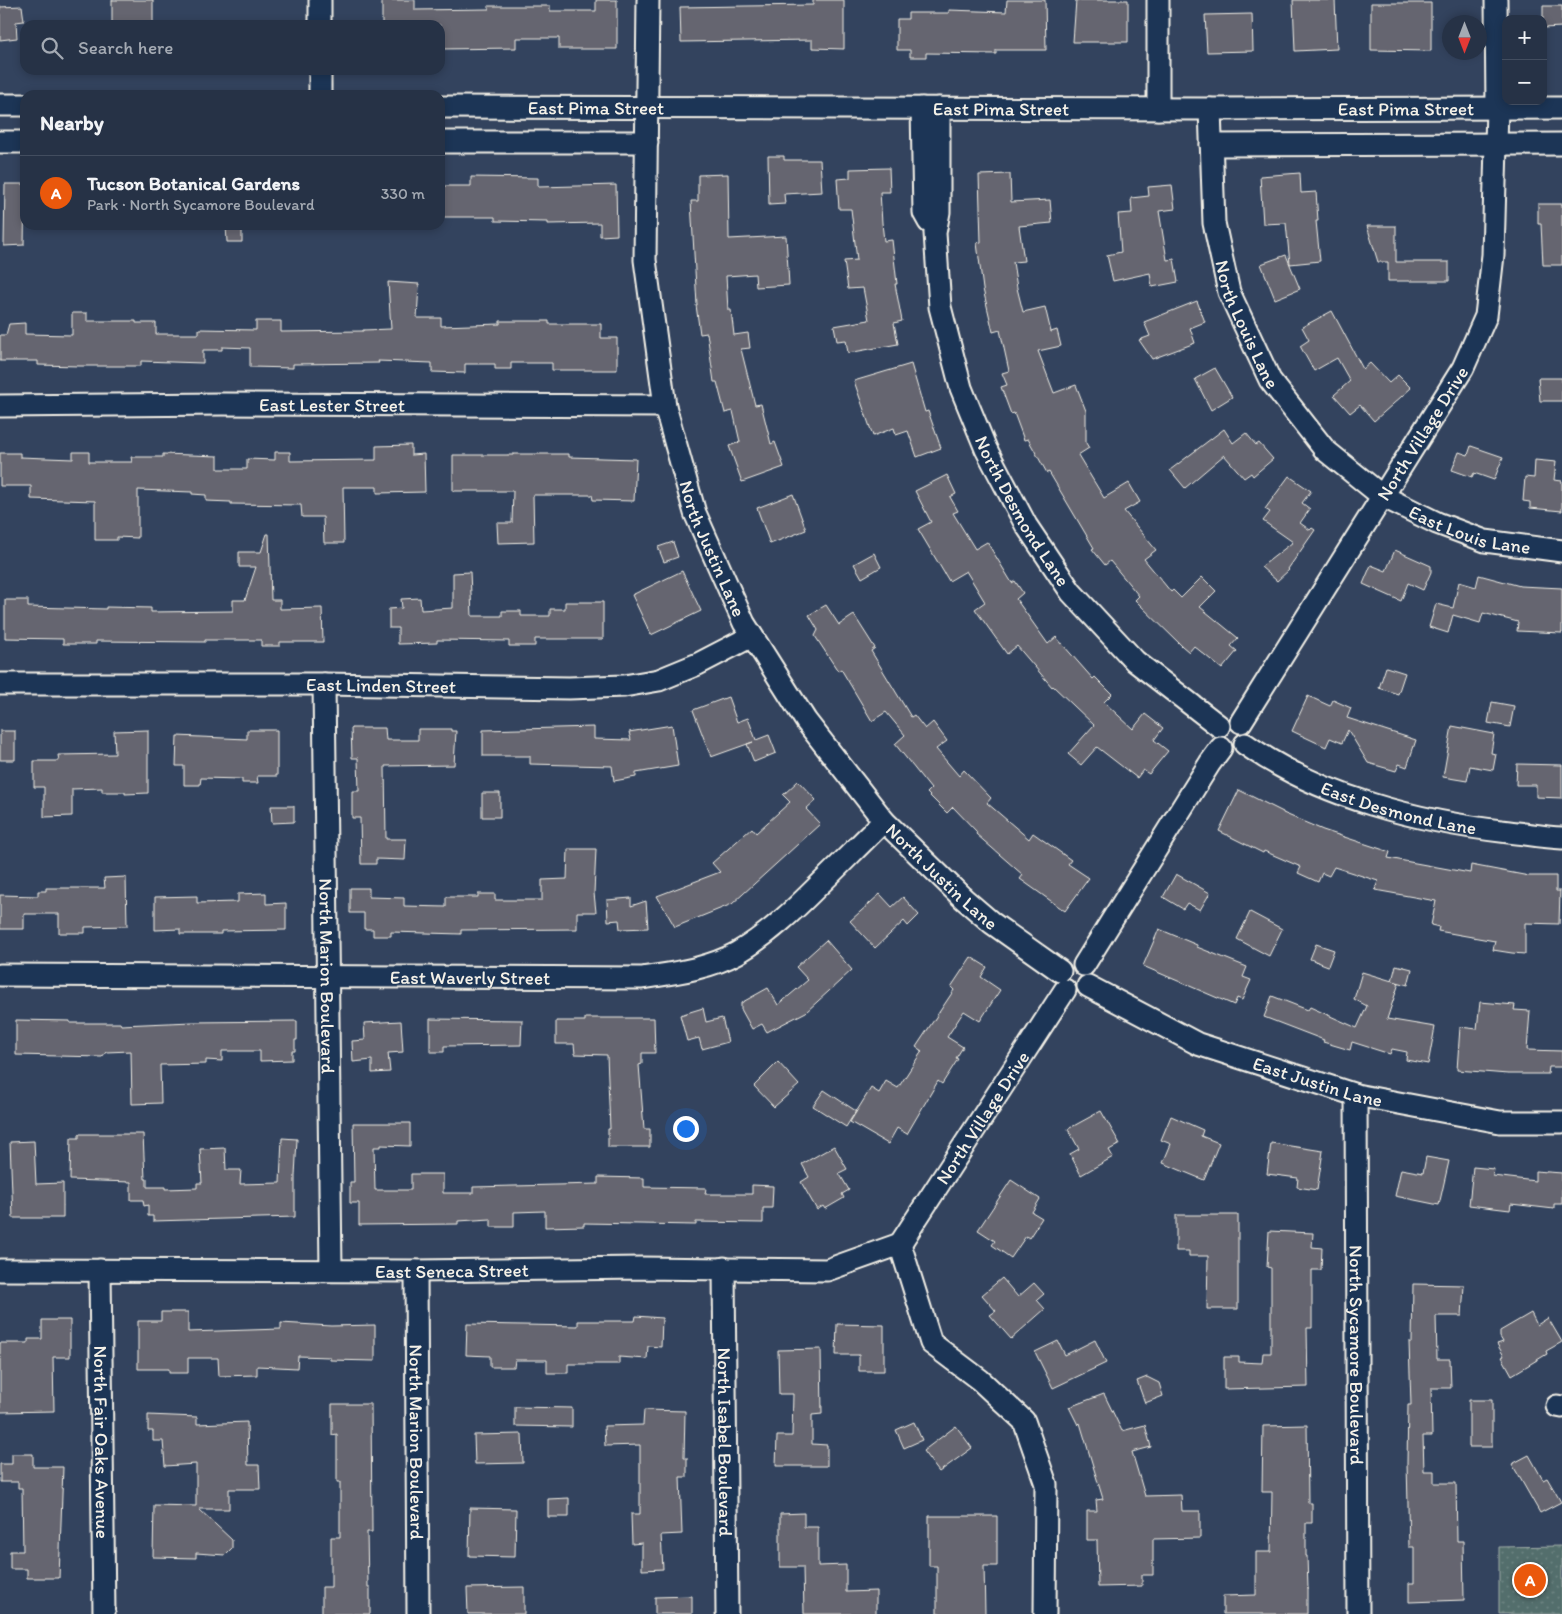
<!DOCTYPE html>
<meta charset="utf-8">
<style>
body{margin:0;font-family:Itim,sans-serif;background:#323e51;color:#f1f3f6}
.controls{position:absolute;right:15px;top:15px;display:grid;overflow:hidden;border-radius:10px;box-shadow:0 2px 8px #0003}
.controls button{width:45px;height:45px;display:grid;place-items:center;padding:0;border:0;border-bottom:1px solid #424d5f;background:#263246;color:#f1f3f6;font:25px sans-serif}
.compass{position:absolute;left:1442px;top:15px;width:45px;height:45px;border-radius:50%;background:#263246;box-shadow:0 2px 8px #0003;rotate:180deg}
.you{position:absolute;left:685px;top:1128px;width:18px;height:18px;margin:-12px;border:4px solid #fff;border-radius:50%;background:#1a73e8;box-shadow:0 0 0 8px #1a73e833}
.badge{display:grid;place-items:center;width:32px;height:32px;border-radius:50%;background:#ea580c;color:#fff;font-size:16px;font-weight:700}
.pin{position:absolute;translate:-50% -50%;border:2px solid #fff;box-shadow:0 1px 5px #0006}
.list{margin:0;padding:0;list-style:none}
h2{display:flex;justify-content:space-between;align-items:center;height:65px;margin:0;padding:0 20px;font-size:21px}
h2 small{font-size:16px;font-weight:400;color:#a4aab3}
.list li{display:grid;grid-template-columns:32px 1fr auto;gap:15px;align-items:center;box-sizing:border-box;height:75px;padding:0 20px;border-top:1px solid #424d5f}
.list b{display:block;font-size:19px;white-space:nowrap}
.list p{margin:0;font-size:16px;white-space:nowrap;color:#a4aab3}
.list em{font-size:16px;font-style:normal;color:#a4aab3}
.icon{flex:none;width:28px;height:28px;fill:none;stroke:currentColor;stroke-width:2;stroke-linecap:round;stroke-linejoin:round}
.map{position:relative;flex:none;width:1562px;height:1614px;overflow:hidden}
.search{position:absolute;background:#263246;box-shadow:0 2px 8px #0003;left:20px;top:20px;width:425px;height:55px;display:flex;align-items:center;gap:12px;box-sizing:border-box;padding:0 18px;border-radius:15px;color:#a4aab3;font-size:19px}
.panel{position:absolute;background:#263246;box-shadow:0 2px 8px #0003;left:20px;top:90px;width:425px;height:140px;border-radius:15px}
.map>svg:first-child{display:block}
.park{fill:url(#park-dots);stroke:#a4b0aa}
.building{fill:#65656f;stroke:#f4f1e8}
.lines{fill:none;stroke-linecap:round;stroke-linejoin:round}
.minor-casing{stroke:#f4f1e8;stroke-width:25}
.minor{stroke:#1d3557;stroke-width:21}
.labels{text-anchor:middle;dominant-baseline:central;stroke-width:4;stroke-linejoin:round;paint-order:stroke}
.street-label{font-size:19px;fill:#f4f1e8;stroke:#1d3557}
</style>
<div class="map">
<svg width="1562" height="1614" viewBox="0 0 1562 1614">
<defs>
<pattern id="park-dots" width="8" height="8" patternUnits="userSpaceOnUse" patternTransform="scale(1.25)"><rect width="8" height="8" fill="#536e6c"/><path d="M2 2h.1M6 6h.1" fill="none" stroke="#6c8381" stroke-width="1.8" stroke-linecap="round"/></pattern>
</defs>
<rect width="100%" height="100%" fill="#33435e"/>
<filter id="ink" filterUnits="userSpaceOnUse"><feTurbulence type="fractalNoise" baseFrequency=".02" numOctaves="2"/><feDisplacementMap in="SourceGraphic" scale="10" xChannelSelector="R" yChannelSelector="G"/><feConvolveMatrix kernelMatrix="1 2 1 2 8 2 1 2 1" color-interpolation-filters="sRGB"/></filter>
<g filter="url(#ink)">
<path class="park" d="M1562,1546V1614H1499V1547Z"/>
<path class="building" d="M112,0H153V25H112Z
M382,0H415V10L489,9V6H550V11H596V0H617V49H559V38H516V48L440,49V25H382Z
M813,0H844V49L812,48V40L681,42L680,7L813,5Z
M1007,0H1045L1046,50H996V54L926,53V57H910V50H897V19H908V13H949V10L1006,12Z
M1076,0H1128V42H1073Z
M1293,0H1335L1337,49L1295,51Z
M1371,3H1431V51L1371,50Z
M22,6L24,21L16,22L17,38L0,40V7Z
M1543,6H1562V27L1543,28Z
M1252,14L1253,51L1207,52L1205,15Z
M768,156H784V160H820L822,192L784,194L785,204L769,205Z
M889,168L890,192H880L882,223L884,241L892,240L897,284H895L902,321L894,323L898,344L848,353L846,340L837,341L834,326L869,320L863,288L848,289L844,261L857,260L851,209H839L837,179L850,178V169Z
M1300,173L1301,193L1316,192L1318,221H1316L1320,261L1290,264L1286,223L1263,224L1260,176Z
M728,174L729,239L786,236L789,285L756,287L755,274L726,276L728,310H731L734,335L748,333L750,348L741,349L755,405L761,404L771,444L775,442L784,467L742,482L729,446L740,442L733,411L725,413L717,382H714L707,333L700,334L696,305H697L691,201H698V175Z
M1010,174L1011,202L1050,200L1052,223L1019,226L1024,261L1013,262L1017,288L1023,312L1045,307L1051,332L1057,330L1061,346L1038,351L1054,393L1076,385L1086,411V443L1089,448L1078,455L1104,498L1129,483L1140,502L1124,511L1156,550L1144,559L1171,592L1173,590L1181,598L1202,577L1216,591L1200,607L1238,638L1231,646L1237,651L1222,669L1194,646L1189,652L1182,646L1135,600L1139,596L1110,561L1105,565L1092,549L1094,548L1049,472L1047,473L1028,439L1024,440L1014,413L1011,414L1001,387L1007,385L1002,373L1009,371L1000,330L993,332L983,289L977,243L981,242L979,175Z
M471,177L538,178V187L616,185L617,235L600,236V223L548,224V222L495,221V217H440V186H471Z
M5,184H25L24,245L4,246Z
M1172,185L1175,209L1159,211L1167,260L1174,259L1178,282L1152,287L1150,273L1113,281L1107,255L1121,252L1118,214L1132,213L1131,198L1149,196L1148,187Z
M1538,204H1562V265H1543L1541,224H1538Z
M226,225H242V242H227Z
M1367,226H1396V262H1449V281H1388V262H1378Z
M1286,255L1300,289L1275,299L1261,264Z
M388,282L419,284L417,318H441V326L500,324V321H549V324H601V338H617V370H552V363H511V369H495V364H465V373L432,372V363L378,361L379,363L293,364V368L250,367V348L222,347V350H203V363L141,361V366H79L38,365V361H0V335H6L9,324L25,323V334L72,335V313H87V321H136V323H156V334H199V329L256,330V321H281V332L363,331V330L391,329Z
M1197,301L1205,322L1190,328L1195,343L1152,359L1139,340L1150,336L1144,322Z
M1332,311L1363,369L1370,363L1389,383L1398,375L1411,388L1374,421L1360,405L1350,413L1334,395L1350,381L1337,358L1314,371L1300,346L1309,340L1302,327Z
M911,364L925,412L928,411L941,448L917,457L908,431L896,435L894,428L873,436L854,381Z
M1215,368L1232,397L1211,410L1195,379Z
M1538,378H1562V401H1540Z
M1224,429L1233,443L1246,433L1256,445L1259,443L1273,459L1253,476L1251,473L1244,478L1224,455L1185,488L1170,470Z
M411,445V455L424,454L425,492L377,493V487H343L344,543H324L323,517H302L301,505L231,504V502L206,501V495L192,494V492L138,490V538L117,537V540H95V501L31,499V486H0V453H20V457L73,459V452H89V462H132L131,457H163V454L218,456V469H247V459L275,460V452H290V461L376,460V446Z
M1471,446L1503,457L1494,480L1474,473L1472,477L1452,470L1459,452L1468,455Z
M513,454H569V457L636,459L634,501L593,500L592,495H533L534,542L498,543L497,523H512L513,491H453V455H513Z
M1535,460L1556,462L1554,480L1562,481V511L1530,508V502L1523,501L1525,477L1534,478Z
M947,475L956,494L950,497L958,511L953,513L975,549L987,542L1012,583L1015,581L1023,593L1016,599L1048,644L1056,637L1093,679L1095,677L1112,694L1104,702L1133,729L1145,714L1163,728L1154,740L1168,751L1149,774L1143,770L1137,778L1097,747L1081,765L1068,754L1094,725L1053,686L1052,687L1017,646L1007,654L975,609L985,602L966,571L949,581L918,529L931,522L915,491Z
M1289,476L1311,491L1302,503L1310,509L1300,523L1310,530L1312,528L1315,530L1288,569L1289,570L1277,581L1261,567L1293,542L1263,521L1270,512L1265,509Z
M793,494L806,530L770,544L757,508Z
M267,534H269L271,600H280V609L322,608L323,642H280V646H261V640H205V642L96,641V644H63V639L5,638V600H28V607L106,609V607L151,608V612L233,611V600H245L256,567H239V552H261Z
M673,542L678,557L664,562L658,547Z
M1395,550L1431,566V572L1423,590L1408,583L1401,601L1363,584L1371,565L1386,571Z
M874,553L881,567L862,578L854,564Z
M682,571L701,611L651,635L632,595Z
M470,572L472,616H502V611H521V616H550V609H565V602H603V639H535V646H509V641L437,640V643L398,644V628H389V609L402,608L401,599L420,598L421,610L453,608V573Z
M1479,575L1520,586L1562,588V633L1517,631L1518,622L1483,613L1480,623L1453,615L1448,633L1429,627L1436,604L1453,608L1459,582L1476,587Z
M826,605L839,625L854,615L875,648L871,651L911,717L914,715L925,729L933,722L947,741L936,749L959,776L964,770L991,798L987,803L1029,839L1033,833L1071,860L1068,864L1089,878L1065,911L1020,879L1023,875L976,834L977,832L953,807L947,813L927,793L931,789L895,744L905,735L886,712L872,721L841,669L838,671L815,636L818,630L809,615Z
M1386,667L1405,673L1398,694L1379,688Z
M1308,696L1330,706L1333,700L1351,708L1347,718L1416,740L1407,767L1399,764L1396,771L1368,763L1348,730L1342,743L1330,738L1326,747L1292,731Z
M728,697L737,722L748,718L756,740L769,735L776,753L754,762L747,744L753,742L711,757L693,710Z
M1492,702L1514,706L1510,727L1488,723Z
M672,725L678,766L636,773V777L614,781L612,766L530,764V756H483V730L594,727V739L631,740L629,732Z
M1452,726L1494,734L1491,753L1496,754L1493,770L1470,766L1467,781L1443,777Z
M351,728H385L386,740H418V729H451V731H456L454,765L385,766L386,839H406L405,860L376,859V864H361L360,818H352V791H359L358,758H352Z
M148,730V793L125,794V792H102V788L72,789V816L44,817V787H34V761H59L58,755L115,754L114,731Z
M247,730H277V776H257L258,783H242V779L201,778L200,785H184V766H176L177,736L247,739Z
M0,731H15V760H0Z
M1517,764L1562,765V798L1536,797V785H1516Z
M798,781L816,800L806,809L820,824L732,904L675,927L657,896L720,872L712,863L752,828L756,833L790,802L783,795Z
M1239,790L1283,812V813L1323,830L1390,852L1388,858L1470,873L1471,865L1529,876H1556V891H1560L1559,924L1525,923V954L1512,953L1493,950L1495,941L1438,931L1439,927L1431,925L1436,901L1375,890L1378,881L1334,867L1329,876L1322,873L1318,882L1298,873L1301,867L1264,851L1263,853L1219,831Z
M482,793H500V817H482Z
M271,806H294V822L272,823Z
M568,849H596L594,893L596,912H577V929L461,930V934L391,932V936H373V929H364V913H350V888H369V897L404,898V906L446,907V897H478V894H495V900H542V880L567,879Z
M1176,874L1210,893L1200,910L1187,903L1183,909L1163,897Z
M126,877L127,926L85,927V933H59V914H24V929H0V895L38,896V891H46V888H105L104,878Z
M266,893V904L286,903V930L221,931V934H180V929L155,930V897L197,896V903L238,902V894Z
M880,894L892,907L903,897L919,915L908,926L904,921L875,948L850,921Z
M631,898V906L646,901L648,928L620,929L619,920L608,921L607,900Z
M1250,912L1282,929L1269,956L1237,939Z
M1159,929L1197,945V947L1247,967L1243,977L1251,980L1242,1000L1237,998L1234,1005L1143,966Z
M826,940L852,970L806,1012L767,1032L762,1024L752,1029L741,1009V1003L768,988L778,1005L808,980L796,967Z
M1316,944L1334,950L1328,966L1310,959Z
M971,957L987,967L981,977L1000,990L980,1021L964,1011L947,1037L963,1047L956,1058L958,1059L942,1084L938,1081L907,1134L897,1128L888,1144L850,1122L871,1088L879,1093L886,1081L898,1088L922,1051L916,1047L954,990L951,987Z
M1396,965L1412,969L1408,985L1393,981L1399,983L1387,1019L1435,1027L1428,1064L1406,1060L1407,1052L1392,1049L1390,1054L1352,1042L1350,1050L1323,1042L1324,1040L1264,1017L1272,996L1308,1010L1310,1007L1357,1028L1367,1006L1354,999L1362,972L1392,981Z
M1480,1002L1515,1005L1514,1010L1530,1011L1527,1050L1562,1051V1067H1549L1548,1074H1508L1457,1070L1460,1027L1477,1029Z
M703,1008L706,1022L722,1018L728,1042L702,1049L699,1038L687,1041L680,1015Z
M585,1018H654L655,1053H642V1064L639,1065L644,1129H650V1147H608V1129H610L607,1055L575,1054L574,1044H556V1021H585Z
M430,1019L522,1020L521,1045L444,1046V1052H430Z
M16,1020L70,1021V1023H120L121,1025L192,1022L297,1021V1040H295V1051H292V1060L260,1061V1051H222V1061L206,1060V1064L160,1065L161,1103L132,1104L131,1051L106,1052L102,1057L16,1055Z
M401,1021L403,1052L388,1053L390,1072L372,1073V1060L353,1062L352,1041L365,1040L364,1023Z
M778,1062L799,1085L774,1107L754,1086Z
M824,1090L856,1111L846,1127L813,1106Z
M1101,1111L1120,1144L1109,1150L1113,1157L1081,1175L1070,1154L1079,1149L1068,1129Z
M1171,1116L1203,1130L1201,1136L1219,1143L1204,1180L1163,1163L1171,1144L1161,1140Z
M353,1123H410V1146L381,1145V1147H374L375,1190H411V1174H443V1193H473V1187L598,1184V1177L644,1178V1187L706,1188L705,1194H752V1185L773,1186L772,1208H763V1223L696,1222V1225L584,1223V1226L545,1227V1211L514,1212V1227H491V1219L458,1221V1224L359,1225V1203H350V1182H354Z
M79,1134H143L145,1179H147V1187H165V1189L197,1188V1183H202L200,1149L225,1148L226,1170H241L240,1184L280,1183L282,1138L297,1139L295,1176V1217L153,1221V1216H148V1205L144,1206L143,1200H131V1182L70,1180L71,1138H79Z
M34,1141L36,1184L63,1183V1218H13L10,1142Z
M1271,1143L1323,1151L1317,1190L1297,1187L1298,1178L1267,1174Z
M834,1146L847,1169L839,1173L849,1190L842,1194L844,1198L825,1209L823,1206L817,1210L801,1182L809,1177L802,1164Z
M1426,1157L1449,1161L1439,1205L1395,1196L1401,1169L1423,1173Z
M1473,1167L1494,1169L1493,1176L1535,1181V1171L1562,1173V1204H1554V1209L1511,1204L1510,1210L1469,1205Z
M1011,1180L1040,1199L1032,1212L1042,1218L1029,1238L1026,1236L1011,1258L992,1245L995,1241L978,1230Z
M1176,1215H1238V1309H1207L1208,1256H1189V1251H1176Z
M1269,1231L1313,1233L1312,1247L1322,1248L1321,1270H1312V1328H1307L1308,1387L1224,1389V1357H1239V1362L1262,1363L1263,1353H1271V1268L1267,1267Z
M1002,1278L1018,1297L1034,1283L1044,1294L1037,1300L1045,1309L1011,1339L990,1315L996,1311L982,1295Z
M1413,1284L1464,1285L1462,1316H1436L1437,1359H1450L1451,1388H1431L1432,1436H1423L1424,1471H1434V1483H1456L1457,1541H1463L1464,1600L1409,1602V1583H1414V1547H1409L1407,1463L1408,1405H1411L1409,1342H1412Z
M161,1312H188V1332L281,1329V1323L331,1326L375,1325V1361L330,1360V1357L298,1356L297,1368L257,1366V1375L219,1376L218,1358H188V1373H169V1369H138V1321H161Z
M1531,1313L1537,1325L1548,1318L1562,1342L1546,1351L1547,1354L1512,1375L1502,1357L1504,1356L1497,1344L1503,1342L1500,1337V1331Z
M636,1316L662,1318L661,1347L648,1346L647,1359L619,1357V1364H568V1373H547V1360H515L514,1367H490V1356L466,1355L467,1324L578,1326V1321H635Z
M42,1320H70V1357H53L54,1411L0,1412V1343H28V1339H42Z
M837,1324L884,1325V1371H859V1355H836Z
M1095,1340L1106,1363L1053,1388L1035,1352L1058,1341L1065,1355Z
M821,1349L822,1414L812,1415V1444L827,1445V1466H776L777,1436H792L793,1394H779L778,1350Z
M1147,1377L1159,1383L1163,1396L1145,1403L1137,1381Z
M1104,1394L1122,1431L1145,1425L1151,1447L1132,1452L1145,1496L1181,1495L1182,1511H1200V1538L1153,1539V1575H1142V1586L1098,1587L1097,1540H1087V1511H1097L1096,1500L1103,1499L1080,1423L1078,1425L1069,1407Z
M1469,1400H1492V1447H1469Z
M332,1404H371L372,1532H367L368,1587H370V1614H322V1587H331V1537H340V1482H337V1434L332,1435Z
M515,1407L572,1408V1427L515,1426Z
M644,1410L685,1411L684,1458H687V1477H680L682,1534L661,1535L663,1569L642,1570V1543L632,1544L631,1514H640V1445L605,1446L604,1426L643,1425Z
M148,1415L197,1417V1424L247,1422L248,1465H259L260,1489H229V1509H199L232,1540V1548L225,1555L196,1553V1558L153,1557L154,1505L196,1506V1464L165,1466L163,1441H153V1431H148Z
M914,1422L922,1440L904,1448L896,1430Z
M1307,1425L1308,1503H1312V1523H1306V1556H1307L1308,1589H1307V1614H1223V1596L1256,1595V1552H1271L1272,1492H1262L1263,1426Z
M956,1426L972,1448L939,1472L923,1451Z
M522,1434L523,1463L475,1464L474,1435Z
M12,1454H33V1467H63L59,1578H27V1569H10V1551H23L22,1488H18V1482H0V1464H12Z
M1529,1455L1543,1480L1547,1478L1561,1502L1540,1513L1512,1464Z
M569,1498V1517H548V1499Z
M470,1508L516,1509L515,1557L469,1556Z
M804,1513V1527H818V1566L846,1565V1592L876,1591V1614H804L803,1567H780V1514Z
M929,1516H997V1566H984L985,1614H937V1566H929Z
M524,1587V1614H468L467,1588Z
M692,1596V1614H655V1597Z"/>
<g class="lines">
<g class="minor-casing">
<g id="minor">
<path id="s1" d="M648,0L645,260L665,406L695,513L744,623L806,721L884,821L964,899L992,923L1060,971"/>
<path d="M1158,0V109"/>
<path d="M320,25V0"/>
<path d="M320,95V70"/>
<path d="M0,105H25"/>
<path id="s2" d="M440,107L1210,109L1562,108"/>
<path d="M922,108L924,213L929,222"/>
<path id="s3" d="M939,108V212L935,233L940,307L961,388L986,449L1026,525L1071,592L1135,661L1219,726"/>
<path id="s4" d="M1210,109L1214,223L1229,292L1270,380L1325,450L1382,496L1437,523L1485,541L1562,551"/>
<path d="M0,142H25"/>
<path d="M440,142H647"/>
<path d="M1211,145L1562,144"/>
<path id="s5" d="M0,406L222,404L665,406"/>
<path id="s6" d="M0,684H324L569,688L624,686L659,680L698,664L752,636"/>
<path id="s7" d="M324,684L331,1270"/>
<path id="s8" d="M1241,722L1463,368L1486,316L1493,255L1497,108L1496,0"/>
<path id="s9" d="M1245,744C1320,797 1419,822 1509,832C1527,834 1544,837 1562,838"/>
<path d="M1084,965L1210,763L1221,748"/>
<path id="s10" d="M0,975L642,978C674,973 708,969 737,953C768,935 794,910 819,885C841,864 862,842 884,821"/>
<path id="s11" d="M1088,986L1198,1044L1356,1095L1500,1122H1562"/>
<path id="s12" d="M1356,1095L1358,1614"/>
<path d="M900,1244L931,1343L980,1380L1024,1421L1046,1484L1045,1614"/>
<path id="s13" d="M900,1244L1065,990"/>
<path id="s14" d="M724,1268L727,1614"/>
<path id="s15" d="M0,1270L416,1271L641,1268L827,1270L900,1244"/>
<path id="s16" d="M100,1270L104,1614"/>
<path id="s17" d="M416,1271L418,1614"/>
<path d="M1557,1406L1562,1407"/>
</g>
</g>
<use href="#minor" class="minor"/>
</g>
</g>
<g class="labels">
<g class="street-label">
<text stroke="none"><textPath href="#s2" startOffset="156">East Pima Street</textPath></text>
<text stroke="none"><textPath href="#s2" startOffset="561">East Pima Street</textPath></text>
<text stroke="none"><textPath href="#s2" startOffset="966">East Pima Street</textPath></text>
<text stroke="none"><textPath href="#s4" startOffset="221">North Louis Lane</textPath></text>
<text stroke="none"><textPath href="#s5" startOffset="332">East Lester Street</textPath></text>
<text stroke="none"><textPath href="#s8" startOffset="341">North Village Drive</textPath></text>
<text stroke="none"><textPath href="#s3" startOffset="421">North Desmond Lane</textPath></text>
<text stroke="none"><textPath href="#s4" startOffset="539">East Louis Lane</textPath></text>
<text stroke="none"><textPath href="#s1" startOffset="558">North Justin Lane</textPath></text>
<text stroke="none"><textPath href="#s6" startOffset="381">East Linden Street</textPath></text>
<text stroke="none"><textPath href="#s9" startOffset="168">East Desmond Lane</textPath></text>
<text stroke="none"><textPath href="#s1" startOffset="962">North Justin Lane</textPath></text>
<text stroke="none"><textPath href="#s7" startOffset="292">North Marion Boulevard</textPath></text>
<text stroke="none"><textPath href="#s10" startOffset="470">East Waverly Street</textPath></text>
<text stroke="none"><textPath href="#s11" startOffset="250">East Justin Lane</textPath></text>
<text stroke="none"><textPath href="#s13" startOffset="151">North Village Drive</textPath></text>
<text stroke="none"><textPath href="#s15" startOffset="452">East Seneca Street</textPath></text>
<text stroke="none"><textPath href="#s12" startOffset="260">North Sycamore Boulevard</textPath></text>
<text stroke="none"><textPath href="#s14" startOffset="174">North Isabel Boulevard</textPath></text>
<text stroke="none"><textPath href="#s16" startOffset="172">North Fair Oaks Avenue</textPath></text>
<text stroke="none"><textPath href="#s17" startOffset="171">North Marion Boulevard</textPath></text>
</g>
</g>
</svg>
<div class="controls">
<button>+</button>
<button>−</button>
</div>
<svg class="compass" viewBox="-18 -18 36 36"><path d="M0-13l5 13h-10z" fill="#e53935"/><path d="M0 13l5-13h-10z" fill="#a4aab3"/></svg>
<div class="you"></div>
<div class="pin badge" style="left:1530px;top:1580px">A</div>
<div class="search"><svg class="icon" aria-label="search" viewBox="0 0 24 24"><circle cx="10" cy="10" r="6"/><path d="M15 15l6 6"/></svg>Search here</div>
<section class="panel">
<h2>Nearby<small></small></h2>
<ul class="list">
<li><span class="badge">A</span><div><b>Tucson Botanical Gardens</b><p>Park · North Sycamore Boulevard</p></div><em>330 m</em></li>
</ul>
</section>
</div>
